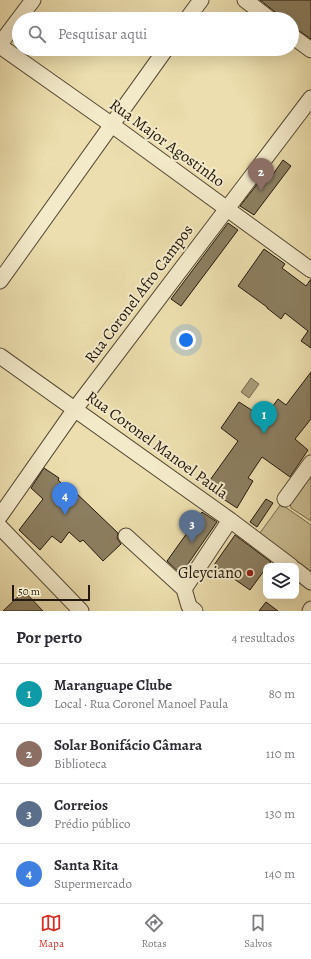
<!DOCTYPE html>
<html lang="pt">
<meta charset="utf-8">
<style>
body{margin:0;font-family:Alegreya,serif;background:#f7f7f7;color:#2b2b33}
.controls{position:absolute;right:12px;bottom:12px;display:grid;overflow:hidden;border-radius:8px;box-shadow:0 4px 16px #0002}
.controls button{width:36px;height:36px;display:grid;place-items:center;padding:0;border:0;border-bottom:1px solid #e1e1e2;background:#fff;color:#2b2b33;font:20px sans-serif}
.scale{position:absolute;left:12px;bottom:10px;width:78px;box-sizing:border-box;padding-left:4px;border:2px solid #23190e;border-top:0;font-size:11px;line-height:14px;white-space:nowrap;color:#23190e;-webkit-text-stroke:3px #f3eaca;paint-order:stroke}
.you{position:absolute;left:186px;top:340px;width:14px;height:14px;margin:-10px;border:3px solid #fff;border-radius:50%;background:#1a73e8;box-shadow:0 0 0 6px #1a73e833}
.badge{display:grid;place-items:center;width:26px;height:26px;border-radius:50%;background:#d93025;color:#fff;font-size:13px;font-weight:700}
.pin{position:absolute;translate:-50% -33px;filter:drop-shadow(0 1px 2px #0008)}
.pin::after{content:'';position:absolute;top:21px;width:14px;height:12px;background:inherit;clip-path:polygon(0 0,100% 0,50% 100%)}
.list{margin:0;padding:0;list-style:none}
h2{display:flex;justify-content:space-between;align-items:center;height:52px;margin:0;padding:0 16px;font-size:17px}
h2 small{font-size:13px;font-weight:400;color:#7c7c81}
.list li{display:grid;grid-template-columns:26px 1fr auto;gap:12px;align-items:center;box-sizing:border-box;height:60px;padding:0 16px;border-top:1px solid #e1e1e2}
.list b{display:block;font-size:15px;white-space:nowrap}
.list p{margin:0;font-size:13px;white-space:nowrap;color:#7c7c81}
.list em{font-size:13px;font-style:normal;color:#7c7c81}
.icon{flex:none;width:22px;height:22px;fill:none;stroke:currentColor;stroke-width:2;stroke-linecap:round;stroke-linejoin:round}
.map{position:relative;flex:none;width:311px;height:611px;overflow:hidden}
.search{position:absolute;background:#fff;box-shadow:0 4px 16px #0002;left:12px;right:12px;top:12px;height:44px;display:flex;align-items:center;gap:10px;box-sizing:border-box;padding:0 14px;border-radius:22px;color:#7c7c81;font-size:15px}
.sheet{height:292px;background:#fff}
nav{display:flex;justify-content:space-around;align-items:center;box-sizing:border-box;height:56px;border-top:1px solid #e1e1e2;background:#fff;font-size:11px;color:#7c7c81}
nav a{display:grid;justify-items:center;gap:2px}
nav .on{color:#d93025}
.map>svg:first-child{display:block}
.green{fill:#cabd93;stroke:#766b50}
.water{fill:#a89b78;stroke:#73674e}
.building{fill:#8c7f61;stroke:#23190e}
.lines{fill:none;stroke-linecap:round;stroke-linejoin:round}
.minor-casing{stroke:#554a36;stroke-width:17}
.minor{stroke:#f3eaca;stroke-width:15}
.poi-dot{fill:#8f2418;stroke:#f3eaca;stroke-width:1.5}
.labels{text-anchor:middle;dominant-baseline:central;stroke-width:4;stroke-linejoin:round;paint-order:stroke}
.street-label{font-size:16px;fill:#23190e;stroke:#f3eaca}
.poi-label{font-size:16px;fill:#23190e;stroke:#f3eaca;text-anchor:end}
</style>
<div class="map">
<svg width="311" height="611" viewBox="0 0 311 611">
<rect width="100%" height="100%" fill="#ecdeae"/>
<filter id="stains"><feTurbulence type="fractalNoise" baseFrequency=".005" numOctaves="4"/><feColorMatrix values="0 0 0 0 .2 0 0 0 0 .09 0 0 0 0 .02 0 0 0 .5 -.17"/></filter>
<radialGradient id="worn" r=".72"><stop offset=".6" stop-color="#630" stop-opacity="0"/><stop offset="1" stop-color="#630" stop-opacity=".3"/></radialGradient>
<path class="green" d="M311,473V521L291,508L290,502Z
M281,504L311,525V573L257,537Z"/>
<path class="water" d="M251,378L259,384L249,398L241,392Z"/>
<path class="building" d="M260,0H311V39L292,26V19H284Z
M283,160L291,166L254,215L240,206L266,173L271,177Z
M228,223L238,230L181,306L171,299Z
M264,249L285,264L282,268L306,286L311,279V348L301,341L308,331L285,313L281,319L267,308V307L238,286Z
M311,372V419L295,439L308,450L290,477L262,457L248,478L253,481L237,508L205,487L238,441L221,428L239,402L264,418L278,399L286,405Z
M44,468L59,478L58,480L70,491L73,490L118,533L117,538L121,544L103,561L83,540L80,542L69,532L61,543L52,536L40,550L19,530L43,499L31,488Z
M266,499L273,503L257,527L250,522Z
M202,512L217,522L181,574L167,561Z
M235,535L271,562L268,566H266V568L250,590L214,565Z
M24,591L43,611H3Z
M266,602L278,611H259Z"/>
<g class="lines">
<g class="minor-casing">
<path id="minor" d="M245,0L270,19
M187,19L201,0
M292,36L311,50
M0,44L33,0
M0,46L112,125L311,270
M0,281L166,49
M0,356L230,520L291,566
M285,499L311,463
M0,516L75,409L311,98
M0,527L81,611
M126,536L184,589L189,606L195,611
M296,570L311,582
M184,589L230,520
M310,611L311,609"/>
</g>
<use href="#minor" class="minor"/>
</g>
<circle class="poi-dot" cx="250" cy="573" r="4"/>
<g class="labels">
<g class="street-label">
<text transform="translate(167 143) rotate(36)">Rua Major Agostinho</text>
<text transform="translate(139 294) rotate(-53)">Rua Coronel Afro Campos</text>
<text transform="translate(157 445) rotate(36)">Rua Coronel Manoel Paula</text>
</g>
<g class="poi-label">
<text x="242" y="573">Gleyciano</text>
</g>
</g>
<rect width="100%" height="100%" filter="url(#stains)"/>
<rect width="100%" height="100%" fill="url(#worn)"/>
</svg>
<div class="controls">
<button><svg class="icon" aria-label="layers" viewBox="0 0 24 24"><path d="M12 4l9 5-9 5-9-5zM3 14l9 5 9-5"/></svg></button>
</div>
<div class="scale">50 m</div>
<div class="you"></div>
<div class="pin badge" style="left:264px;top:434px;background:#0f9aa8">1</div>
<div class="pin badge" style="left:261px;top:191px;background:#8d6e63">2</div>
<div class="pin badge" style="left:192px;top:543px;background:#5c6f8a">3</div>
<div class="pin badge" style="left:65px;top:515px;background:#3f7fe0">4</div>
<div class="search"><svg class="icon" aria-label="search" viewBox="0 0 24 24"><circle cx="10" cy="10" r="6"/><path d="M15 15l6 6"/></svg>Pesquisar aqui</div>
</div>
<section class="sheet">
<h2>Por perto<small>4 resultados</small></h2>
<ul class="list">
<li><span class="badge" style="background:#0f9aa8">1</span><div><b>Maranguape Clube</b><p>Local · Rua Coronel Manoel Paula</p></div><em>80 m</em></li>
<li><span class="badge" style="background:#8d6e63">2</span><div><b>Solar Bonifácio Câmara</b><p>Biblioteca</p></div><em>110 m</em></li>
<li><span class="badge" style="background:#5c6f8a">3</span><div><b>Correios</b><p>Prédio público</p></div><em>130 m</em></li>
<li><span class="badge" style="background:#3f7fe0">4</span><div><b>Santa Rita</b><p>Supermercado</p></div><em>140 m</em></li>
</ul>
</section>
<nav>
<a class="on"><svg class="icon" aria-label="map" viewBox="0 0 24 24"><path d="M3 6l6-2 6 2 6-2v14l-6 2-6-2-6 2zM9 4v14M15 6v14"/></svg>Mapa</a>
<a><svg class="icon" aria-label="directions" viewBox="0 0 24 24"><path d="M12 3l9 9-9 9-9-9zM9 14v-3h6M13 9l2 2-2 2"/></svg>Rotas</a>
<a><svg class="icon" aria-label="saved" viewBox="0 0 24 24"><path d="M7 4h10v16l-5-4-5 4z"/></svg>Salvos</a>
</nav>
